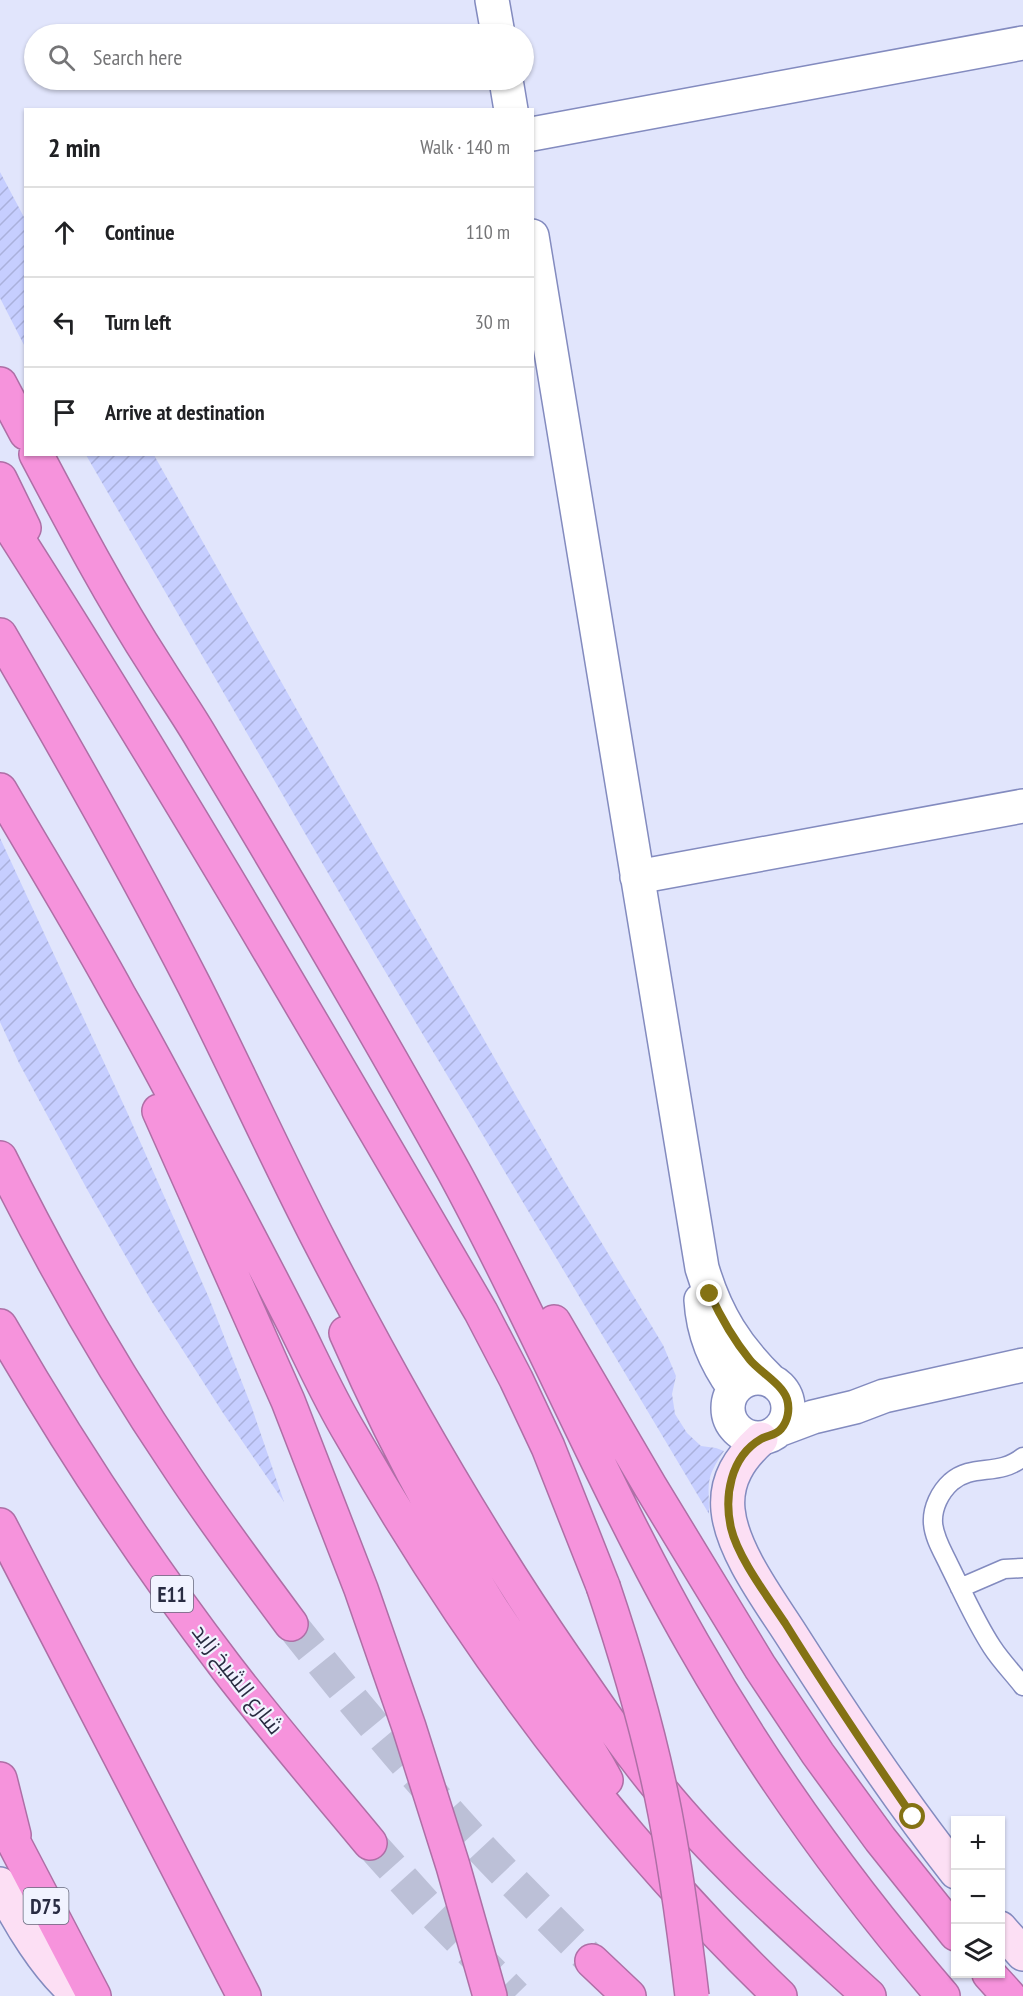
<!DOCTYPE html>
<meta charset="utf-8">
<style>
body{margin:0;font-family:"PT Sans Narrow",Cairo,sans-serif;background:#f6f6f6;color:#202124}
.controls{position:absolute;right:18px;bottom:18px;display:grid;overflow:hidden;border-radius:0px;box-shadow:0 2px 4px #0004}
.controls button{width:54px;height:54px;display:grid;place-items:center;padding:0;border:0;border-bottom:2px solid #e0e0e0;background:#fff;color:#202124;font:30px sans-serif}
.stop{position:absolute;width:18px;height:18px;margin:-14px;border:4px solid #847214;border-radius:50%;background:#fff}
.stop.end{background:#847214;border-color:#fff;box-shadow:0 2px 6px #0008}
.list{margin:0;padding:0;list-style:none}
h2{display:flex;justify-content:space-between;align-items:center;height:78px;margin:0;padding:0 24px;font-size:26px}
h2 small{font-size:20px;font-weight:400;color:#757577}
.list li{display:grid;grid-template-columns:39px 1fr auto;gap:18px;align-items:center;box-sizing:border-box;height:90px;padding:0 24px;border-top:2px solid #e0e0e0}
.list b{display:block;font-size:22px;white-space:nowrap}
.list em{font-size:20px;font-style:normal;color:#757577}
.icon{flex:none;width:33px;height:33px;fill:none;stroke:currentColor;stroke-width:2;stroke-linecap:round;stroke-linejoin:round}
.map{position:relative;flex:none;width:1023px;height:1996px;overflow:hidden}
.search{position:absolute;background:#fff;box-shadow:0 2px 4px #0004;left:24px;top:24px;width:510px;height:66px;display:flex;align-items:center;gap:15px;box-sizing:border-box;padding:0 21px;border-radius:33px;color:#757577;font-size:22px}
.panel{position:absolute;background:#fff;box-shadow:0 2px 4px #0004;left:24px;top:108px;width:510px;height:348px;border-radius:0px}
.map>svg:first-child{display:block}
.garden{fill:url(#garden-furrows)}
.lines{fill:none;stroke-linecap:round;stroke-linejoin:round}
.highway-tunnel{stroke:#bcc0d7;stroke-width:33;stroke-dasharray:33 16;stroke-linecap:butt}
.lane-casing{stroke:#838bbf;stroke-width:21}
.street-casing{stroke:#838bbf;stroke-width:36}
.secondary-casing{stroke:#838bbf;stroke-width:36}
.highway-casing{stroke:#ae6fa6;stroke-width:36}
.lane{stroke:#fff;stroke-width:18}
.street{stroke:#fff;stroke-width:33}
.secondary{stroke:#fcdff4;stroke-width:33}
.highway{stroke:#f693dc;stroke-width:33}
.highway-bridge-casing{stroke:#ae6fa6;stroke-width:36;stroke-linecap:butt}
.highway-bridge{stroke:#f693dc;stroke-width:33}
.route{stroke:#847214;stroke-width:8}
.labels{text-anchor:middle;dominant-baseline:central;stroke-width:4.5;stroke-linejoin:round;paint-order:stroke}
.shield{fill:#f1f3ff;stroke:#65687b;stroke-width:1.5}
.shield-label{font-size:21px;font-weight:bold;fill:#292c42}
.street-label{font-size:22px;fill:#292c42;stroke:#f1f3ff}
</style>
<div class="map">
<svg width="1023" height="1996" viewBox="0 0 1023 1996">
<defs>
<pattern id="garden-furrows" width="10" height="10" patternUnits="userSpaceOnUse" patternTransform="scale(1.5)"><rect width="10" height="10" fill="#c6ceff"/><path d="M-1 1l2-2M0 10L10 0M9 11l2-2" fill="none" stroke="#aab1dc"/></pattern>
</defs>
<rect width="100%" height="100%" fill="#e1e5fc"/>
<path class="garden" d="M0,172L25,219V347L0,298Z
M86,455H154L343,792L564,1180L663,1345L676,1376L672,1394L675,1414L687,1433L701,1446L716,1448L724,1451C705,1479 709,1482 709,1514L376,956Z
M0,838L127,1112L209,1298L252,1408L284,1502L223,1413L152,1302L88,1191L19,1063L0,1022Z"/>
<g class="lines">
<path class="highway-tunnel" d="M291,1624C338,1683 385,1740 434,1796C484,1854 538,1907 592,1961
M370,1843L434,1914L515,1996"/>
<g class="lane-casing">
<path id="lane" d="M1023,1457C998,1477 973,1463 951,1482C940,1492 932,1508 933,1523C934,1538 943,1552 949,1565C963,1593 975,1621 992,1647C1001,1661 1013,1673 1023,1686
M960,1588L1004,1569L1023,1568"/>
</g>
<g class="street-casing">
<path id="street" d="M492,0L498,34
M506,80L511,110
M532,134L1023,43
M532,236L702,1268C716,1315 736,1347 771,1381
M637,877L1023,806
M701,1300C703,1334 715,1361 734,1388
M728 1408a30 30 0 1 1 60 0a30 30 0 1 1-60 0Z
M781,1429L813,1417L855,1407L884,1396L1023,1365"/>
</g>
<g class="secondary-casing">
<path id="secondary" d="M761,1439C740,1458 725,1480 728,1510C732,1552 772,1604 794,1639C845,1719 897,1797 956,1872
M0,1884C17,1919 48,1972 80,1996
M1000,1928L1023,1954"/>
</g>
<g class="highway-casing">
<path id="highway" d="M0,384L26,433
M36,454C74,526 112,598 156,666C172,692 189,716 204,742C289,883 373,1026 453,1170C538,1326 605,1490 693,1644C764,1769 849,1887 943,1996
M0,479L24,528
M0,511C168,773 324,1043 481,1312L516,1379L548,1447L603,1586
M0,635C67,750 133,866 194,985C237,1070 276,1157 320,1242C394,1385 473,1525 564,1657C595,1702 625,1747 660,1789C722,1865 797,1930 869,1996
M0,790C40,859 82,927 120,997C149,1047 176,1099 203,1150C234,1208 264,1265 294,1324C312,1360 329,1398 350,1433C467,1638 609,1832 780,1996
M159,1111L288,1401L361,1589L409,1727L453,1866L490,1996
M0,1158C53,1265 113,1370 180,1469C215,1522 253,1573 291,1624
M554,1322L650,1486L760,1667L818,1754L880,1839L956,1934
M0,1326C68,1444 143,1558 226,1667C272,1727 322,1785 370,1843
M346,1333C387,1427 435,1519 490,1606C528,1665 573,1719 606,1780
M0,1525L244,1996
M0,1779L14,1835
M0,1816L94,1996
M592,1961L629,1996
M989,1974L1009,1996"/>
</g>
<use href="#lane" class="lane"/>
<use href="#street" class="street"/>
<use href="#secondary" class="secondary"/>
<use href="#highway" class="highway"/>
<g class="highway-bridge-casing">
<path id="highway-bridge" d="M603,1586C626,1654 646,1722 661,1793C675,1860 684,1928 692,1996"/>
</g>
<use href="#highway-bridge" class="highway-bridge"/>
</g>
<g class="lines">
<path class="route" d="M710,1294C721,1318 733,1339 750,1360C760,1372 782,1384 787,1399C790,1409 788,1421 781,1429C775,1436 768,1435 761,1439C730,1457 724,1497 731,1528C738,1558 768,1597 785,1623C826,1689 869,1753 913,1817"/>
</g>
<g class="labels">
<g class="shield">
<rect x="151" y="1576" width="42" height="36" rx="4.5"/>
<rect x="23.5" y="1888" width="45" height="36" rx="4.5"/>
</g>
<g class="shield-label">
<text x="172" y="1594">E11</text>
<text x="46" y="1906">D75</text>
</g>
<g class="street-label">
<text transform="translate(238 1679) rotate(52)">شارع الشيخ زايد</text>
</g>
</g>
</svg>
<div class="controls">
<button>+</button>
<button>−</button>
<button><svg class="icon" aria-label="layers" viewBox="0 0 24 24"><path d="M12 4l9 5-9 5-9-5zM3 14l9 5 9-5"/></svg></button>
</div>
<div class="stop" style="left:913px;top:1817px"></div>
<div class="stop end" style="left:710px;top:1294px"></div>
<div class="search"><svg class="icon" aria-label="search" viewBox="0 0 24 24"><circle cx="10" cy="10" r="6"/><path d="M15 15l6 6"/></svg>Search here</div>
<section class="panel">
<h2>2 min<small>Walk · 140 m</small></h2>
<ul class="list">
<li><svg class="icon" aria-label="ahead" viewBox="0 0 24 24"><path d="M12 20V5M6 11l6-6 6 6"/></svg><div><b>Continue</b></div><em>110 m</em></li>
<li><svg class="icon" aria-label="left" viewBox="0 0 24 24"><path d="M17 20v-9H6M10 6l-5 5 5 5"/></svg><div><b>Turn left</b></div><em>30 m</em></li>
<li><svg class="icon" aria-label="arrive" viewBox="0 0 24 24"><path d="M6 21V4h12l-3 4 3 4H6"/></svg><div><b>Arrive at destination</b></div></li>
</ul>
</section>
</div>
